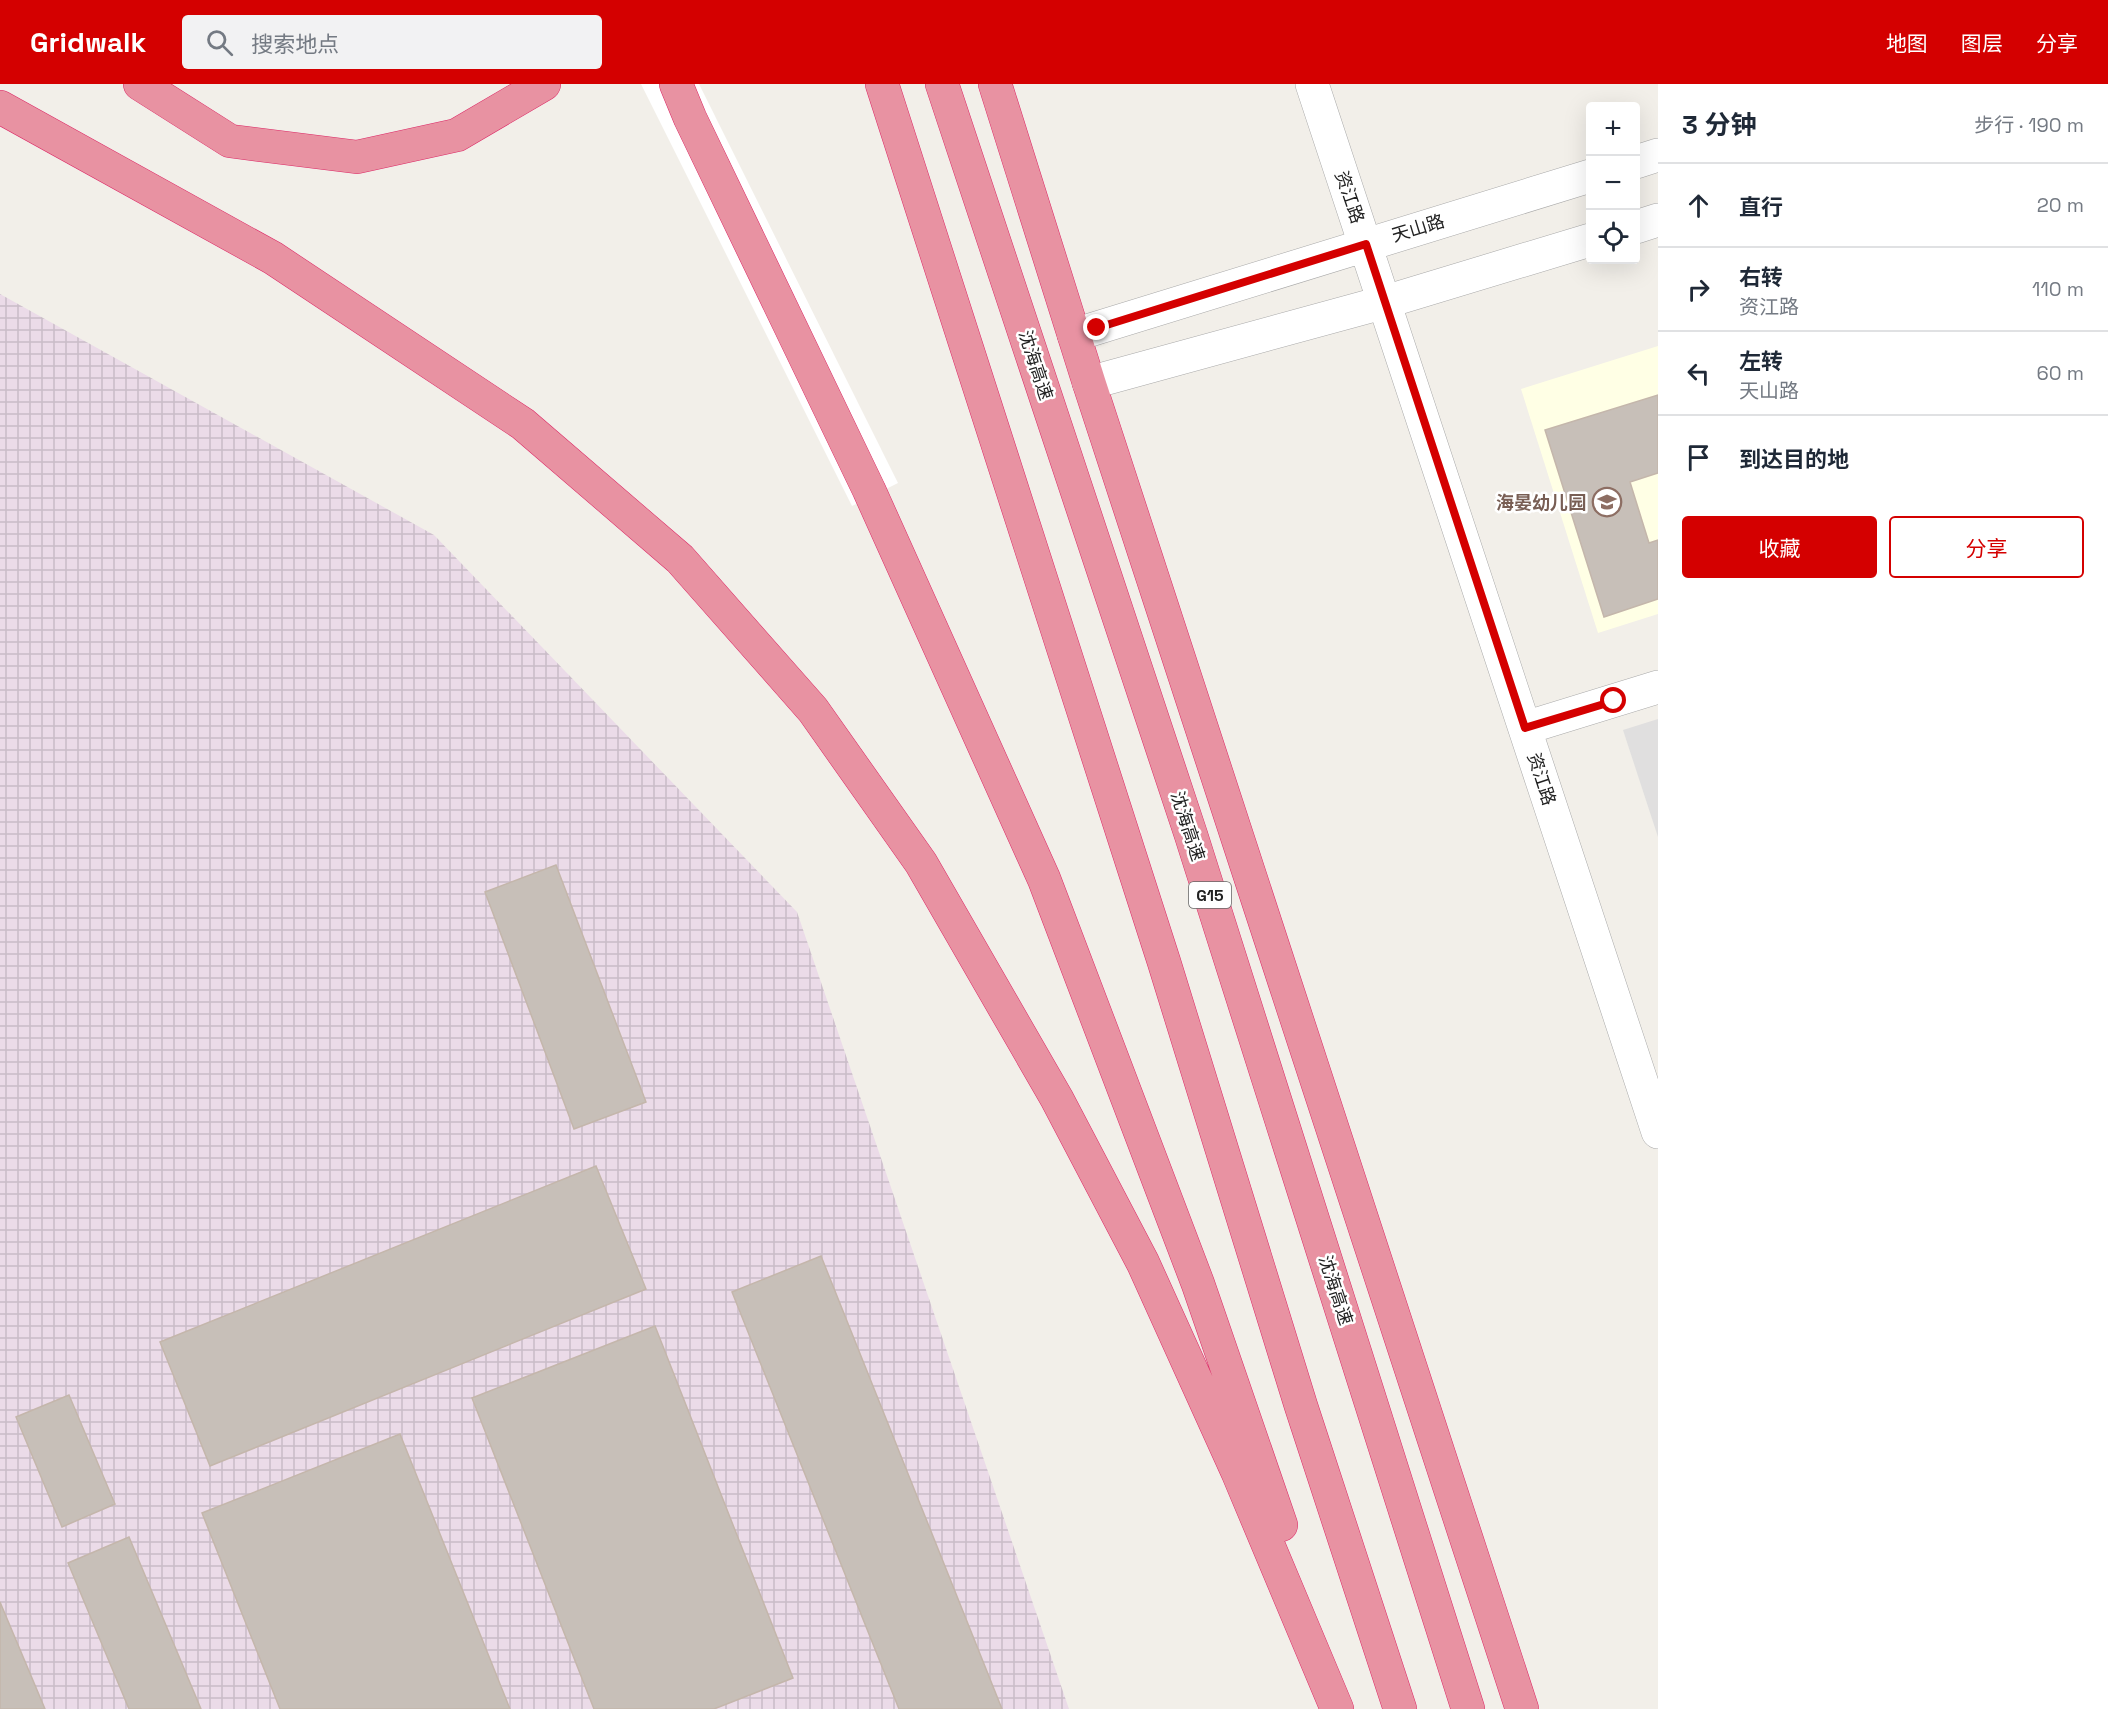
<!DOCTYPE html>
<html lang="zh">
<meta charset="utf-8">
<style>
body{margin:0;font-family:"Space Grotesk","Noto Sans SC",sans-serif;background:#f2f2f3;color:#1f2937}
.controls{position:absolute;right:18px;top:18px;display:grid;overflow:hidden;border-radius:6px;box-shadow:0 6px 24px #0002}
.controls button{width:54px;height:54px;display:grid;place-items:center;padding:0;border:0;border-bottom:2px solid #e0e1e3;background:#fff;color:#1f2937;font:30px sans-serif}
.stop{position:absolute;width:18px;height:18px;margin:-14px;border:4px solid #d40000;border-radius:50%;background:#fff}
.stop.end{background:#d40000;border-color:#fff;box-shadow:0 2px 6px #0008}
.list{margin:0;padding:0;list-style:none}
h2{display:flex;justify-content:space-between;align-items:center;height:78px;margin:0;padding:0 24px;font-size:26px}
h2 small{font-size:20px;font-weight:400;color:#747a83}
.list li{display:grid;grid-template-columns:39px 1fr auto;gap:18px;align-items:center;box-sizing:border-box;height:84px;padding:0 24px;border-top:2px solid #e0e1e3}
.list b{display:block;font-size:22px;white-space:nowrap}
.list p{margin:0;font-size:20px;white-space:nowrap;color:#747a83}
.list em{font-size:20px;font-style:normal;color:#747a83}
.actions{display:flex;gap:12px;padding:18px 24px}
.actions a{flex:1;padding:14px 0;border:2px solid #d40000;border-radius:6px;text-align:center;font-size:21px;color:#d40000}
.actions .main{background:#d40000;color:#fff}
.icon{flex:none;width:33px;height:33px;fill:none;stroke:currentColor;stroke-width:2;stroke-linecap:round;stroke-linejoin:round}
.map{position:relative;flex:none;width:1658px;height:1625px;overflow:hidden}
header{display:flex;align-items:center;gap:36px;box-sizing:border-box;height:84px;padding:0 30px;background:#d40000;color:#fff}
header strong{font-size:28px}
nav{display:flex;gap:33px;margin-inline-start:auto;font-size:21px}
.search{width:420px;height:54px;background:#f2f2f3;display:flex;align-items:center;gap:15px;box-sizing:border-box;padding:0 21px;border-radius:6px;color:#747a83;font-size:22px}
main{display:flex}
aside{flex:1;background:#fff}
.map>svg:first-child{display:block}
.residential{fill:#e0dfdf}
.industrial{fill:url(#industrial-grid)}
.education{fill:#ffffe5}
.pier{fill:#fff}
.building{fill:#c7bfb8;stroke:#c4b6ab;stroke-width:1.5}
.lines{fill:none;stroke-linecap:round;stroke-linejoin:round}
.minor-casing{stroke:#a9a9a9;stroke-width:34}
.highway-casing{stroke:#dc2a67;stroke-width:34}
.minor{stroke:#fff;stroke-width:33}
.highway{stroke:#e892a2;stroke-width:33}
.route{stroke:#d40000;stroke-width:8}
.labels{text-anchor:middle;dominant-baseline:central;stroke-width:5;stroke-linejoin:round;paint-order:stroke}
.shield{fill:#fff;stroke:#646464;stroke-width:1.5}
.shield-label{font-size:16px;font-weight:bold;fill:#222}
.street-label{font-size:18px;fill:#222;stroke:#fff}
.education-label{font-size:18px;font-weight:bold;fill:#785e54;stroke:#fff;text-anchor:end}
</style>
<header>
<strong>Gridwalk</strong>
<div class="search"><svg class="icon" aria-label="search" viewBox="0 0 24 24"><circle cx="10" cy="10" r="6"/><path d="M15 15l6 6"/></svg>搜索地点</div>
<nav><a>地图</a><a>图层</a><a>分享</a></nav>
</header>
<main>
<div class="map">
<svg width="1658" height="1625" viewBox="0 0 1658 1625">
<defs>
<pattern id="industrial-grid" width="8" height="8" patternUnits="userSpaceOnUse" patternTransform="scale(1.5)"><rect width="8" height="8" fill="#ebdbe8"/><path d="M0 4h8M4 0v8" fill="none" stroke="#c9bcc7"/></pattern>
</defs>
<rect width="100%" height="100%" fill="#f2efe9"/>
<path class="residential" d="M1658,635V753L1623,646Z"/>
<path class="industrial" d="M0,210L434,451L797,828L1069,1625H0Z"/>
<path class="education" d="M1658,262V530L1598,549L1521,305Z"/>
<path class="pier" d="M641,0H699L898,399L852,422Z"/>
<path class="building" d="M1658,311V389L1630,398L1649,459L1658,456V515L1604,533L1545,346Z
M556,781L646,1018L574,1045L485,808Z
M596,1082L646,1205L210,1382L160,1258Z
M821,1172L1002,1625H899L732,1208Z
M655,1242L793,1594L714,1625H594L472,1314Z
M69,1311L115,1420L62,1443L16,1333Z
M400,1350L510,1625H280L202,1429Z
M129,1453L201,1625H129L68,1479Z
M0,1518L45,1625H0Z"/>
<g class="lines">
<g class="minor-casing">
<path id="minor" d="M1312,0L1658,1048
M1636,78L1658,71
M1636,143L1658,136
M1074,251L1590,92
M1089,299L1385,218L1590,156
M1525,644L1658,603"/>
</g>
<g class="highway-casing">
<path id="highway" d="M140,0L230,57L357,73L457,51L544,0
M676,0L690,34L869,406L1044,795L1198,1200L1281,1441
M882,0L1164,878L1301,1322L1400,1625
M942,0L1191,751L1468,1625
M995,0L1089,299L1522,1625
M0,23L273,174L523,340L680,475L813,626L921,779L1057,1015L1143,1179L1238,1389L1337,1625"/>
</g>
<use href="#minor" class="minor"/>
<use href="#highway" class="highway"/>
</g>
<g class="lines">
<path class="route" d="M1097,244L1366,160L1525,644L1614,617"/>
</g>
<defs>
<g id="school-ring" transform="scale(1.5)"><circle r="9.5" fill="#fff" stroke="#8d6e63" stroke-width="1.5"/><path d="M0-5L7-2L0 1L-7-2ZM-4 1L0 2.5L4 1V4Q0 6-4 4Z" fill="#8d6e63"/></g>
</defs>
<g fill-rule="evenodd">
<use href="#school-ring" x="1607" y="418"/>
</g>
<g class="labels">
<rect class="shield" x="1189" y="798" width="42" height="26" rx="4.5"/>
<g class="shield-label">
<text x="1210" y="811">G15</text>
</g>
<g class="street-label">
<text transform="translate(1350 113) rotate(71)">资江路</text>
<text transform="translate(1418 144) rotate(-17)">天山路</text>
<text transform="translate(1036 281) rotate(72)">沈海高速</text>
<text transform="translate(1542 695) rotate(72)">资江路</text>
<text transform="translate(1188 742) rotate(72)">沈海高速</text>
<text transform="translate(1336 1206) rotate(72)">沈海高速</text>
</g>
<g class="education-label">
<text x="1586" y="418">海晏幼儿园</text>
</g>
</g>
</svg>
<div class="controls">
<button>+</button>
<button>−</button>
<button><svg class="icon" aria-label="locate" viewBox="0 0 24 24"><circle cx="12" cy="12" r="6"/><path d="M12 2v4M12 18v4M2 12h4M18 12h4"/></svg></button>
</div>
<div class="stop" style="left:1614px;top:617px"></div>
<div class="stop end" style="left:1097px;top:244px"></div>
</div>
<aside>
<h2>3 分钟<small>步行 · 190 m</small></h2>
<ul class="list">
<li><svg class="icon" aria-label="ahead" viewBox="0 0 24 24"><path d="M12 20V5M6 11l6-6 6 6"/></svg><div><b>直行</b></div><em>20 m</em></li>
<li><svg class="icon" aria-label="right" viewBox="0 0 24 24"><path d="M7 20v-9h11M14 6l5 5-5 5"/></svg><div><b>右转</b><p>资江路</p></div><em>110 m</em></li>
<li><svg class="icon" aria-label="left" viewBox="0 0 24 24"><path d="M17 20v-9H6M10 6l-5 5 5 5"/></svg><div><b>左转</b><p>天山路</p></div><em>60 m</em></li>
<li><svg class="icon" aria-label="arrive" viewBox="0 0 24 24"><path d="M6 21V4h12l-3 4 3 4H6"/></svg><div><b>到达目的地</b></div></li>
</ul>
<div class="actions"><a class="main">收藏</a><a>分享</a></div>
</aside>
</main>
